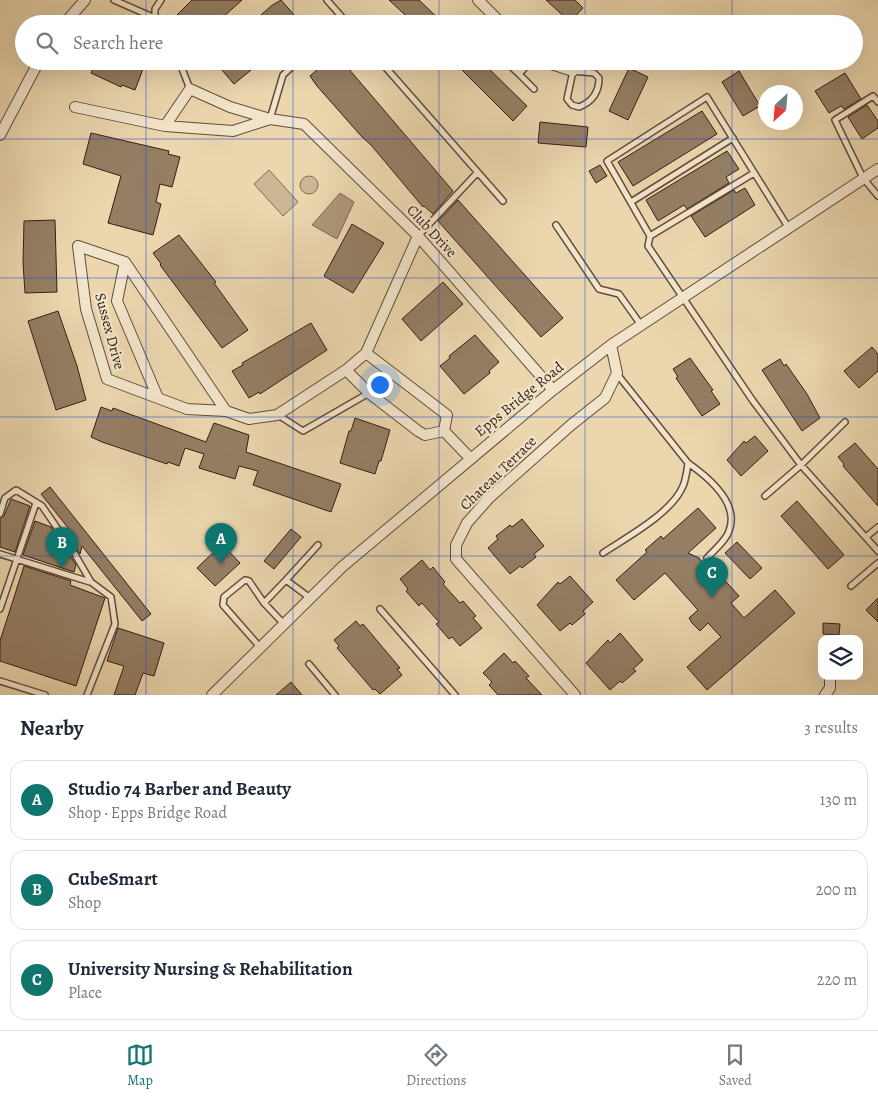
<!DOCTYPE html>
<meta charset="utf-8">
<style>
body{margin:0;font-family:Alegreya,serif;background:#f2f2f3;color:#1f2937}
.controls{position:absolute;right:15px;bottom:15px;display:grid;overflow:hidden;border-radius:10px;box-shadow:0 5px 20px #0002}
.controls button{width:45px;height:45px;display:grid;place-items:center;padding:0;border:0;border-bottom:1px solid #e0e1e3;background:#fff;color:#1f2937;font:25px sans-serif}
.compass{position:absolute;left:758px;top:85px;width:45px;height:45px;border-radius:50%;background:#fff;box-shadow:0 5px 20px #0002;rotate:206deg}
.you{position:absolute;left:379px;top:384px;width:18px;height:18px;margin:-12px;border:4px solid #fff;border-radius:50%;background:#1a73e8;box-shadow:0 0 0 8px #1a73e833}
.badge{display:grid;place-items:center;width:32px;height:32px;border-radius:50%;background:#0f766e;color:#fff;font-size:16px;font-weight:700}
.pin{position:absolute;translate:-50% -41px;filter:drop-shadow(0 1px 2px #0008)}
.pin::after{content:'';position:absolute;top:26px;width:18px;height:15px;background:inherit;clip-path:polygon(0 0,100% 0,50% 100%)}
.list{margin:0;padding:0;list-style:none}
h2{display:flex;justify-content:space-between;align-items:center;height:65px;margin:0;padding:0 20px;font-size:21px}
h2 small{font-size:16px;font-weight:400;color:#747a83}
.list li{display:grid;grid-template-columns:32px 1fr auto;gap:15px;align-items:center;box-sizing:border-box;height:80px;margin:0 10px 10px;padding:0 10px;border:1px solid #e0e1e3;border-radius:15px}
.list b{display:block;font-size:19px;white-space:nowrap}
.list p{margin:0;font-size:16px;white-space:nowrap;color:#747a83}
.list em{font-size:16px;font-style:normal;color:#747a83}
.icon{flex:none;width:28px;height:28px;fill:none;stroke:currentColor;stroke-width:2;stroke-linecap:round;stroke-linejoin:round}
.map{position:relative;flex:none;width:878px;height:695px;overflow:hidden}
.search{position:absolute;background:#fff;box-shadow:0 5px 20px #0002;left:15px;right:15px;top:15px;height:55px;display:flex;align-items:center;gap:12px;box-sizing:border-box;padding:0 18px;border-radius:28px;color:#747a83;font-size:19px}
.sheet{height:335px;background:#fff}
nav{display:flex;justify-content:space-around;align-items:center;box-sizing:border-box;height:70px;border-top:1px solid #e0e1e3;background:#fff;font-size:14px;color:#747a83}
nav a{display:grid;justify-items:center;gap:2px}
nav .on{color:#0f766e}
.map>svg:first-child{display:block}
.green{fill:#ccb794;stroke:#806a54}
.water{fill:#ad9779;stroke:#7d6750}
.building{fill:#947e64;stroke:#351e13}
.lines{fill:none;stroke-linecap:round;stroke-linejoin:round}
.lane-casing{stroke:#624c3a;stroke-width:8}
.street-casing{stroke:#624c3a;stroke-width:12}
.lane{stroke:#f2e4ca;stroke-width:5}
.street{stroke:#f2e4ca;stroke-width:10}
.grid{fill:none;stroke:#1d4ed8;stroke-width:1;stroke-opacity:0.55}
.labels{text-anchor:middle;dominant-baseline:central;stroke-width:4.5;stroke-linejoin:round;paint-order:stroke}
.street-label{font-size:15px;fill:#351e13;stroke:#f2e4ca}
</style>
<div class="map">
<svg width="878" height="695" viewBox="0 0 878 695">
<rect width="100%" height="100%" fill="#ebd6ae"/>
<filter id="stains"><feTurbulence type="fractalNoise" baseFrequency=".004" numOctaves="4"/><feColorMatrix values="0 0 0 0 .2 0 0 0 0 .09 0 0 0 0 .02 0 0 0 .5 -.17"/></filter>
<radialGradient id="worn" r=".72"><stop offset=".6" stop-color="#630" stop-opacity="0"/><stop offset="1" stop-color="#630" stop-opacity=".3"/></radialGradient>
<path class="green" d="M269,170L298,202L283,216L254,184Z
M300 185a9 9 0 1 1 18 0a9 9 0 1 1-18 0Z"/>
<path class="water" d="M340,193L354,202L337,239L312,225Z"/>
<path class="building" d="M192,0H242L222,18L224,20L219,24H181L175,17Z
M281,0L302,24H251L271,6Z
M389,0H419L444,24H415Z
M546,0H575L583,8L570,22Z
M96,61H146L135,90L122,85L121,87L91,73Z
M214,61H262L234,84Z
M327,61H342L453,191L433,214L424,206L423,207L371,145L362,137L317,86L310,76Z
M453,61H481L527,106L513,121Z
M629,68L648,77L628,120L609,111Z
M739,71L760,106L743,116L722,82Z
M845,73L861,99L844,109L841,106L829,113L815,91Z
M867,105L878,121V128L862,139L848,117Z
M702,111L717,134L633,186L618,162Z
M540,122L588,127L586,147L538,143Z
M91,133L169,151L168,154L180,157L172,187L160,184L156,202L161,204L153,235L108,223L121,176L83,164Z
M727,151L739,169L726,177L729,183L687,209L684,205L658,221L646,200Z
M600,165L607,176L596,183L589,171Z
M745,188L755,205L705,237L691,216L734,190L736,193Z
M458,200L563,318L541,337L438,221Z
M55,220L57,292L25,293L23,263L24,221Z
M352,224L384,243L353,293L324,276Z
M179,235L216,282L214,283L248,330L222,348L160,265L161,264L153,253Z
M443,282L463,304L421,341L402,319Z
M58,311L77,366L86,400L56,410L28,321Z
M311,323L327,350L260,394L259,392L249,398L232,371L243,365L242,363Z
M475,335L499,362L489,371L490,373L464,394L440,366L450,358L449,356Z
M872,347L878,354V371L859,388L844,371Z
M690,358L713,390L711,391L720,404L702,416L676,378L678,377L673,369Z
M780,359L784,366L786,364L807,394L820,418L802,431L762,370Z
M101,407L112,411L113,408L206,442L214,423L249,435L246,452L341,484L331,512L253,485L258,471L239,466L235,479L199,468L204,454L185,448L179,466L168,462L167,464L102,442L91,437Z
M355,418L390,430L381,461H379L375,474L340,463L349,431H351Z
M755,436L768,451L741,476L727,460L744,441L746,443Z
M855,443L878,469V506L843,466L844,464L838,457Z
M50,487L151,614L142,621L82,546L80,554L65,532L73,534L41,494Z
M11,499L30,506L15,552L0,547V518L4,516Z
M797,501L844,555L828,569L781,516Z
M698,508L716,528L688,553L699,558L705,566L709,563L739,596L731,603L744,618L775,590L795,613L707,690L687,667L721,637L708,623L700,631L692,623L689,618L698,610L665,573L634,600L616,580L647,552L645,550L661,536L663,539Z
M522,519L544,546L534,554L536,557L522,568L520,566L510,574L488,548L498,539L496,536L510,525L512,527Z
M35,521L51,527L76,565L74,572L23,555Z
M291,529L301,537L274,569L264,561Z
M737,542L762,568L750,579L725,553Z
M222,544L240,563L215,586L197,568Z
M422,560L430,570L433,567L445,582L443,584L460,603L463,601L476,616L473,618L482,628L460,646L452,637L449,639L436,624L439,622L422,603L419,606L406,591L408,589L400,579Z
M24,566L71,581L70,585L105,598L76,686L0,661V641Z
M570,576L593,602L583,611L585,614L572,625L570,623L560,631L537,605L558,582L560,584Z
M878,598V622L866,610Z
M356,621L360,626L363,624L400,668L397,669L402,675L380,694L375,689L373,690L337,648L339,646L334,640Z
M823,623L840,624L839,635L823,634Z
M118,628L164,643L154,676L143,673L135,695H114L124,666L107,661Z
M620,633L643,660L633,669L636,671L622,683L620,681L610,690L586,663L608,640L610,643Z
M504,653L513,663L515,661L529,676L526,678L542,695H498L489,685L492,682L483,673Z
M291,682L302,695H276Z"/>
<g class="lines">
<g class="lane-casing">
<path id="lane" d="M114,0L155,18
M327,0L348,24
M155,24V9L161,0
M179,61L190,89
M380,61L503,201
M505,61L519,74
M531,61L519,74L534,89
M573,71L594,73L599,78C599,92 592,102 579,107L572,105L567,99Z
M878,102L873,96L835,120L863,178L878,196
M270,119L283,75L298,61
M631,202L733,138
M556,225L599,289L619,294L641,325
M788,227L707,97L607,161L650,236L648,246L753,401L801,465L878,551
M418,236L477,173
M650,236L754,173
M278,415L303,431L369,393
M688,463C708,477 740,503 729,531C726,541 714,550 707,558
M765,496L801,465L845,422
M0,514L5,498L16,490L42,506L73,551L91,582L111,597L115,624L87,695
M866,537L878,527
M603,553C627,537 672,513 683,486C686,479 687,470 688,463L617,374
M0,554L90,582
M286,580L318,545
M851,586L878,563
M264,603L286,580L310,598
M0,609L36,503
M380,609L455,695
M260,647L223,605L224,597L245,580L249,581L264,603L283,623
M309,664L335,695
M0,681L45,695"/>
</g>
<g class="street-casing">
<path id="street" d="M478,0L502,24
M64,24L85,0
M542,61L573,71
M75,107L165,126L233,131L270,119
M165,126L190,89L230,107L270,119L304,124L418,236L553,390
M0,135L39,61
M125,262L117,301L158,398
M346,370L369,393L418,431L425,435L444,431L447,415L366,353
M226,411L187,409L107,379L86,309L78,246L125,262L226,411L249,419L277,415L346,370L366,353L418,236
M444,431L470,458
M212,695L342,567L553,390L611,345L878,169
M575,695L456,559V545L467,523L489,498L571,425L605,398L617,373L611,345
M825,695L830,688V676"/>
</g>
<use href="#lane" class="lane"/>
<use href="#street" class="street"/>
</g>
<path class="grid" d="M146,0V24M293,0V24M439,0V24M585,0V24M732,0V24M146,61V695M293,61V695M439,61V695M585,61V695M732,61V695M0,139H878M0,278H878M0,417H878M0,556H878"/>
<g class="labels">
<g class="street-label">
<text transform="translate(432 231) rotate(47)">Club Drive</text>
<text transform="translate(110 331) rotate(75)">Sussex Drive</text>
<text transform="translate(519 399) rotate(-39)">Epps Bridge Road</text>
<text transform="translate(498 473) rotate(-44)">Chateau Terrace</text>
</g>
</g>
<rect width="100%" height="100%" filter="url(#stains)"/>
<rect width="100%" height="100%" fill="url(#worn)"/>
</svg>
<div class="controls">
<button><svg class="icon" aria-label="layers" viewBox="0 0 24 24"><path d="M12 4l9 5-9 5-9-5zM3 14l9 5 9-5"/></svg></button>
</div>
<svg class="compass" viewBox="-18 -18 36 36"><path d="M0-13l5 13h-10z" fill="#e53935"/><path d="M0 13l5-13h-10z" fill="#747a83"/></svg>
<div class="you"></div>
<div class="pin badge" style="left:221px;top:564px">A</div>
<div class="pin badge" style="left:62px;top:568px">B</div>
<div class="pin badge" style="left:712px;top:598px">C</div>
<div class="search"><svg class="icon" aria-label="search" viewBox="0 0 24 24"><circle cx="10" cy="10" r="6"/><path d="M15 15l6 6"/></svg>Search here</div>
</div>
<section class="sheet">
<h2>Nearby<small>3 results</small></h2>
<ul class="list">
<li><span class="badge">A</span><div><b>Studio 74 Barber and Beauty</b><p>Shop · Epps Bridge Road</p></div><em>130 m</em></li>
<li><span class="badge">B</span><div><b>CubeSmart</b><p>Shop</p></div><em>200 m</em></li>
<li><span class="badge">C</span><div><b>University Nursing &amp; Rehabilitation</b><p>Place</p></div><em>220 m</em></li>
</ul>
</section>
<nav>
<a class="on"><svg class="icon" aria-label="map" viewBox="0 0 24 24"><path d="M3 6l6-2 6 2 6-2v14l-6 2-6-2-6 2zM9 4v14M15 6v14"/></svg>Map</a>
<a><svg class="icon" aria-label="directions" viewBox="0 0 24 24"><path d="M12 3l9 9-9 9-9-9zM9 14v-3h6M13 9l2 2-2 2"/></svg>Directions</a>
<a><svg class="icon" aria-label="saved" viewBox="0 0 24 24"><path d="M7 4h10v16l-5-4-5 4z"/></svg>Saved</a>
</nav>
